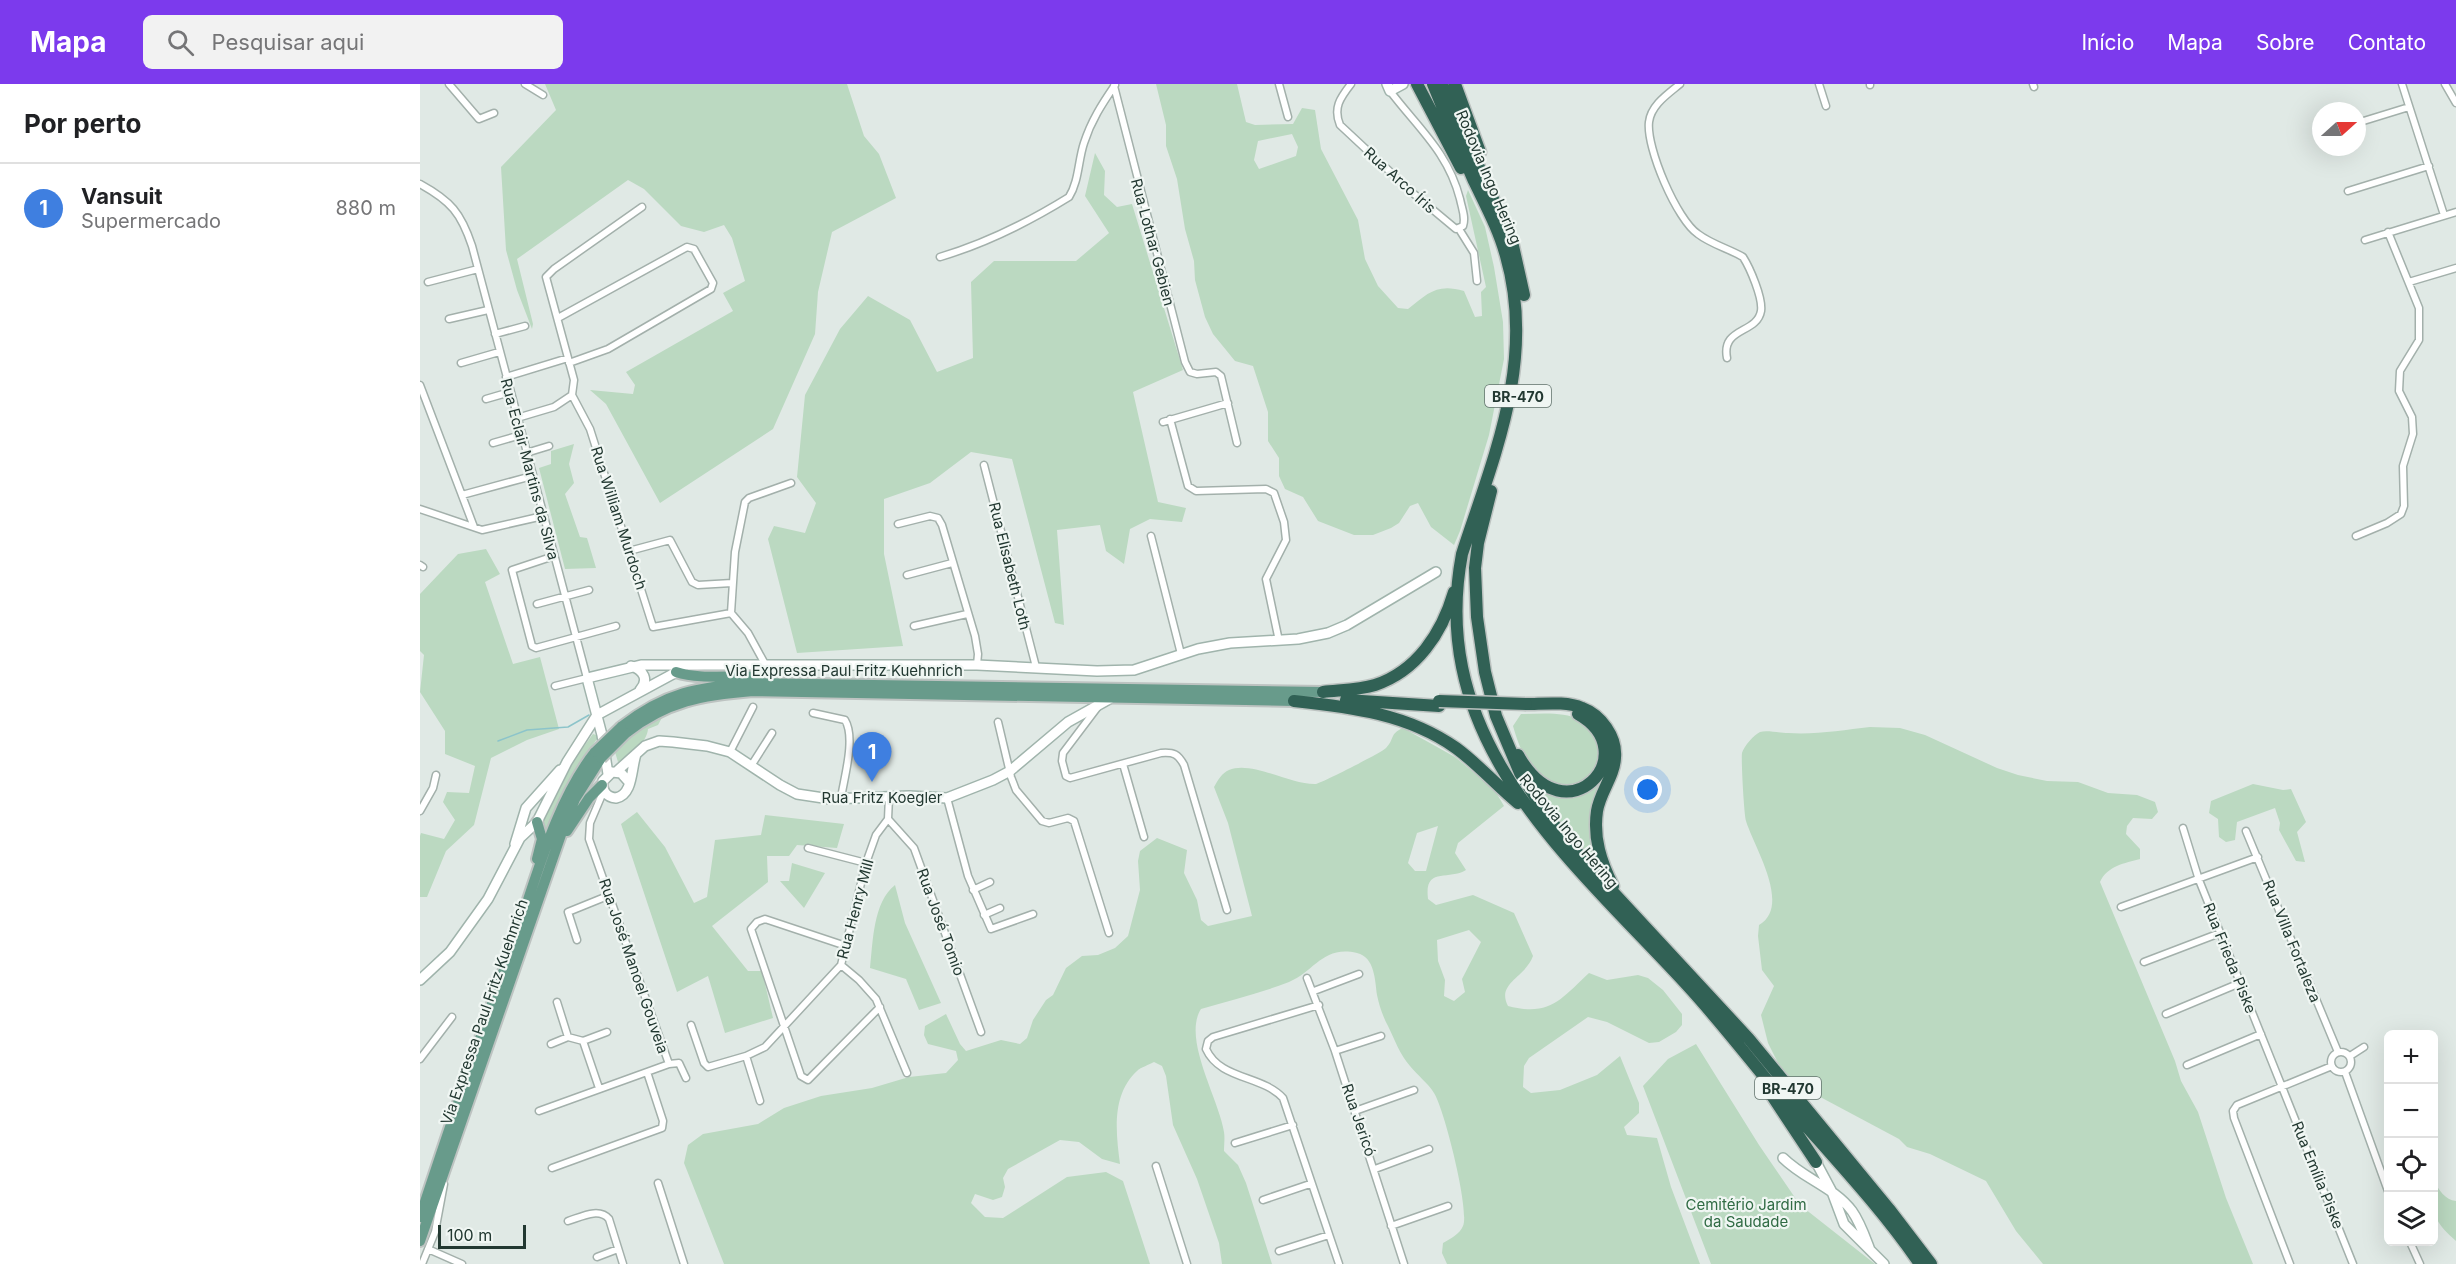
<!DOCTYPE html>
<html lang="pt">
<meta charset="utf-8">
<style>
body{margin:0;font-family:Inter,sans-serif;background:#f2f2f2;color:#202124}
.controls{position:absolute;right:18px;bottom:18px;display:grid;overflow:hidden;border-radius:9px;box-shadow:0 6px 24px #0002}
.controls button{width:54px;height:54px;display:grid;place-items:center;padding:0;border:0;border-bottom:2px solid #e0e0e0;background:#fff;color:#202124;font:30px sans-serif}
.compass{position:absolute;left:1892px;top:18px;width:54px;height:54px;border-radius:50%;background:#fff;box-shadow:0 6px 24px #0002;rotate:69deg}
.scale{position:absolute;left:18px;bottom:15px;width:88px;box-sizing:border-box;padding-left:6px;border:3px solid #223831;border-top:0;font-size:16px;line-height:21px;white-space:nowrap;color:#223831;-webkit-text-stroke:4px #f0f6f3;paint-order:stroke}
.you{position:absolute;left:1228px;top:706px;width:21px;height:21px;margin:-15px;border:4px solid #fff;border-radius:50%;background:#1a73e8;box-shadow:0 0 0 9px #1a73e833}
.badge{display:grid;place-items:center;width:39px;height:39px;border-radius:50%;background:#7c3aed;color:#fff;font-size:20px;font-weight:700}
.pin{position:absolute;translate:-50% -50px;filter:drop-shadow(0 2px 3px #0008)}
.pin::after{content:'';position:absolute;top:32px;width:21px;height:18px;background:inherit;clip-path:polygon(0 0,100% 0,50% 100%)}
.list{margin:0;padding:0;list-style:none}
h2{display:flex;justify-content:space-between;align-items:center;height:78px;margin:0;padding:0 24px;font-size:26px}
h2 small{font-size:20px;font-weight:400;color:#757577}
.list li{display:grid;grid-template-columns:39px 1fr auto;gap:18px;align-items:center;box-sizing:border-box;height:90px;padding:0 24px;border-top:2px solid #e0e0e0}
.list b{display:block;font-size:22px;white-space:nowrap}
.list p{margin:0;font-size:20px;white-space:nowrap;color:#757577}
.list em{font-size:20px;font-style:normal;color:#757577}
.icon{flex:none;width:33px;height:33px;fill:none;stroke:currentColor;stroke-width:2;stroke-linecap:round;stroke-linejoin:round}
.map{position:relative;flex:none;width:2036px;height:1180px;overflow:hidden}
header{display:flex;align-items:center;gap:36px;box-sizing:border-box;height:84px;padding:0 30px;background:#7c3aed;color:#fff}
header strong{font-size:28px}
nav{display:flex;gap:33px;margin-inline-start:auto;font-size:21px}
.search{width:420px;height:54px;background:#f2f2f2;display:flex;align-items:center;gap:15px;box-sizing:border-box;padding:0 21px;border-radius:9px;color:#757577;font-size:22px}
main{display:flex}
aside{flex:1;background:#fff}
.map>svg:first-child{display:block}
.green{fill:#bbd9c1;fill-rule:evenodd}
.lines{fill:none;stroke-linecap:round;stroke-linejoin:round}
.stream{stroke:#8cc4ca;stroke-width:1.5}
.street-casing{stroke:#a3b0ab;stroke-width:9}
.secondary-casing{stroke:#a0b4ac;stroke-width:12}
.primary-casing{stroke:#bdc3c1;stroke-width:14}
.highway-casing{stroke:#bdc3c1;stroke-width:15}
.street{stroke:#fff;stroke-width:6}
.secondary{stroke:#fff;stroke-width:9}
.primary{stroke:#689b8b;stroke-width:10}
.highway{stroke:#316155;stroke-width:12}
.primary-bridge-casing{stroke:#bdc3c1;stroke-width:14;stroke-linecap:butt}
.highway-bridge-casing{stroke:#bdc3c1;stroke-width:15;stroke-linecap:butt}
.primary-bridge{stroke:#689b8b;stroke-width:10}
.highway-bridge{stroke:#316155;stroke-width:12}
.labels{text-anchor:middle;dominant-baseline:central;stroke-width:4.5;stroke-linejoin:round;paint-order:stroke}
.shield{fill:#f0f6f3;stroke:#60716b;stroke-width:1.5}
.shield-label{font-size:14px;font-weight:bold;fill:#223831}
.street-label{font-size:15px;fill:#223831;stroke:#f0f6f3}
.park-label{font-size:15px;fill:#306b44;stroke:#f0f6f3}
</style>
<header>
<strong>Mapa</strong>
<div class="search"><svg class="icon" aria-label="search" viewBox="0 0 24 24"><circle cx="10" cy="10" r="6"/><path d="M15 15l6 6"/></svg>Pesquisar aqui</div>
<nav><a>Início</a><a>Mapa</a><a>Sobre</a><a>Contato</a></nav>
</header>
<main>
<aside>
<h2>Por perto<small></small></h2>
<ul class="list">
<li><span class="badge" style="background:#3f7fe0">1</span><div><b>Vansuit</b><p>Supermercado</p></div><em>880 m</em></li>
</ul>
</aside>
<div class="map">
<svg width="2036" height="1180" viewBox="0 0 2036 1180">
<rect width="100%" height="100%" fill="#e0e9e5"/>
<path class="green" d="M125,0H427L444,52L459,70L476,114L412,148L398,208L395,250L353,345L240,419L186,320L170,306L213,310L215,301L206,288L313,227L303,209L325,197L312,154L304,141L284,148L261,142L224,105L208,96L97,175L113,240L112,245L97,206L86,166L81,83L136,26Z
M736,0H817L826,38L835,41L873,40L882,24L895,26L901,65L938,136L945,175L958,202L978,224L988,225C1008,209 1017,199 1044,207L1055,233L1062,232L1061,208L1066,203L1046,112L1048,106L1065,143L1074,183L1083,238L1084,275L1069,351L1040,447L1034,461L1011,443L998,419L990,422L979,439L971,444L953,451H934L898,437L883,413L865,405L859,392V374L848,357V328L833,282L815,277L793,250L785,233L775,196L774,177L765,145L757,95L746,62V41ZM872,50L878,63L876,72L839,85L834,76L838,57Z
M675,69L685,87L684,111L697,123L712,120L763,286L713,308L738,418L766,424L762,438L730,435L710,445L704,480L686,467L680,441L637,446L644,541L635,539L592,375L551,368L510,399L464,415V470L483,562L377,569L348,455L354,442L385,449L396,419L377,393L385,311L420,245L448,212L490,236L517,288L553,274L551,198L574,177H656L689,149L665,112Z
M154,360L149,380L154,399L145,410L160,453L167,454L176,484L145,485L119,384L131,380V367Z
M66,465L80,490L65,498L93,580L120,573L139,645L107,656L71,674L54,741L26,767L7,813H0V752L1,749L24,755L35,736L23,718L27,708L49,709L55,682L25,670V647L0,608L4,571L0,567V510L38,470Z
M244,630L238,641L228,645C227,658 210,673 198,678L195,668L215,648Z
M1101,630C1120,630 1143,627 1160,636C1170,642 1172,647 1176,657C1184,682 1172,699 1147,701C1139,701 1131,701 1124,697C1108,686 1098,660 1093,642Z
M1450,643L1480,644L1505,651L1577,684L1598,691L1627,697L1658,698L1688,709L1717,711L1735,718L1738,728L1732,735L1713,734L1707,742L1706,750L1720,765V775C1705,779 1687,782 1680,798L1755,977L1761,997L1778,1028L1806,1114L1833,1180H1623L1596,1147L1566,1097L1510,1070L1487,1063L1479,1055L1374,999L1361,985L1348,959L1341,931L1354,902L1342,886L1338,852L1339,841C1372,822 1334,763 1326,737C1324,730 1321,676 1322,669C1324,662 1334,651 1340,648C1347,646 1360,649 1368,649C1395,651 1423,646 1450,643Z
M983,644L1035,673L1074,705L1084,722L1038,759L1035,769L1046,786C1028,797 1004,782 1008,815L1016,821L1053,811L1094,829L1113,872C1105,894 1076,899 1088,922C1130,933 1141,915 1169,889L1187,896L1218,891L1228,894L1243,906L1262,930V941L1256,948L1239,958L1229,959L1187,938L1168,933L1109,974L1104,982L1103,1003L1111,1009L1140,1006L1177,991L1200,972L1219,1019V1029L1204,1043L1207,1051L1237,1054L1251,1103L1280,1180H1027L1022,1169L1023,1159C1030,1155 1040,1150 1043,1142C1050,1127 1024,1024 1014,1009C1008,999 997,991 990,982C980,971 974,954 968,942C963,933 959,921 957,911C955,897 955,873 937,869C903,861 895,887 869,898C841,909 810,916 781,925C762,955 799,1015 804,1048C805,1054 804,1061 804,1067L818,1081L826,1099L852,1180H802L799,1159L777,1095L753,1041L746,992L742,982L734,978C729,981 721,983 717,987C691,1011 696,1049 700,1080L682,1075L659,1058L640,1056L588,1085L583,1094L585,1103L582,1113L573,1116L555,1110L551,1119L565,1133L583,1134L647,1093L686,1088L703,1097L730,1180H304L264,1079L268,1061L283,1050L338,1040L364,1024L401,1012L452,1004L489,993L526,989L538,976L536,967L508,960L504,951L505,942L526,930L540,960L546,967L581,956L600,960L607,954L613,936L626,916L633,911L646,884L662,872L678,871L695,864L708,852L720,806L718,777L720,767L737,754L767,766L764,789L777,816L781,836L788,842L832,832L808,739L794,703C798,696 802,689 809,686C831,676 871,701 896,700C901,699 961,669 966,664C975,655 969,650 983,644ZM1018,742L1006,787H995L988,779L997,749ZM1049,846L1061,858L1042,895L1045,908L1034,917L1024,912L1025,896L1018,877L1017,856Z
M173,650L179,652C154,688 140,716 126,757L121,738L156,673Z
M1193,672C1181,707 1166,740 1174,778L1150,752L1115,704C1128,711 1142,712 1156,711Z
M1833,700L1863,706L1871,705L1886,738L1877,748L1885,778L1876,777L1859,746L1860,739L1855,724L1817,738L1815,756L1806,758L1799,753L1798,735L1789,729L1791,717Z
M217,728L245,763L274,819L287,813L295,756L341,751L345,731L424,740L417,764L377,761L369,772H347L348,798L292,842L328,887H342L353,934L305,949L288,892L257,908L201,740Z
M372,779L405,789L384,824L360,797H369Z
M475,801L485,839L521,919L499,926L486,895L450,884C453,858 453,818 475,801Z
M1276,960L1339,1061L1380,1121L1455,1180H1291L1223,1002L1248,975Z
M2014,1097C2019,1106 2025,1116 2036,1117V1157C2011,1135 2013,1129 2014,1097Z"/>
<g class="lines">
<path class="stream" d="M78,657L107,646L148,643L169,631"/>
<g class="street-casing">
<path id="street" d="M29,0L59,35L74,29
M105,0L123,11
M859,0L868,33
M931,0C920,14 913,24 920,41L994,110L1036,145L1043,142C1046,133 1042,125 1040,115C1028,68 998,44 970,7
M1260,0C1248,10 1231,21 1229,38C1226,64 1257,136 1278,150C1291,160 1309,165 1323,173C1330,184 1343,214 1341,227C1337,250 1301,243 1307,274
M1399,0L1406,22
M1450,0V1
M1613,0L1614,3
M1982,0L2024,131
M2025,0L2036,19
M694,2L765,278L770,288L777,290L796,288L801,292L817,359
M1937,39L1989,23
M0,100C31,117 41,129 52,162L167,594L135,602
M1928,107L2009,82
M1039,145L1054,169L1057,197
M1945,156L2036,128
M520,173C567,159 607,139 649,113C659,97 658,77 664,59C671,37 682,20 695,1
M8,198L58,185
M1989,198L2036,184
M138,234L267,163L274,165L293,199L291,205L188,265L149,279
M29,235L68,226
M75,250L105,242
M41,279L79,268
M86,293L148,274
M0,301L54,443
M152,311L170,345L233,543L311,529
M152,311L154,296L126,193L134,185L222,123
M66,315L90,308
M97,334L134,323L152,311
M750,335L768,402L776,407L846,405L854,409L864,438L866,456L846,495L859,557
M743,338L808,319
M73,359L101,351
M106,369L129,362
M564,381L616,583
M42,411L112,392
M0,425L62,446L123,432
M478,440L510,432L518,434L522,441L555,552L558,570L557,581
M731,452L761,570
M1936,452L1967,439L1981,430L1984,422L1983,382L1993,350L1992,333L1979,307L1980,287L1999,256V224L1968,148
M209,467L250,456L272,498L278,501L312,499
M134,472L92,486L112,562L116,564L196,542
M0,481L3,483
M487,491L532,479
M117,520L169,506
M494,542L547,530
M345,580L328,549L311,529L315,468L325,418L329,414L371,399
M680,620L643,669L642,677L646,692L650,694L741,669C754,668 758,670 764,681L807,826
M393,629L425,636C436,654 424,694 421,714
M578,638L591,693L596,706L622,737L629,739L648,734L654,737L689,849
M310,668L333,623
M703,680L724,753
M331,682L352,649
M184,706L170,739L169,755L249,980
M527,714L548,792L571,845L613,830
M0,727L13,704L16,691
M468,735L494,764L561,948
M1763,744L1779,796L1933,1180
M1826,747L1918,968
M388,764L446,779
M553,806L570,798
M1701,823L1838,773
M564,831L580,824
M157,856L148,828L190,811
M426,862L345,835L337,838L331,845L381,992L388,996L460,923
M1724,878L1800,849
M421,881L439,896L456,915L487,989
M887,894L915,967L984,1180
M894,907L939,890
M137,918L148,953
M899,921L793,953L788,957L786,965C800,996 842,991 863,1014L919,1180
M1746,930L1820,899
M271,941L284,979L288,983L326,972L345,963L421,881L446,779L456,751L468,735L469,713
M163,957L179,1004
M163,957L187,948
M131,960L148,953L163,957
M915,967L961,952
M1911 978a10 10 0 1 1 20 0a10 10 0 1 1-20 0Z
M326,972L340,1017
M1930,972L1944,963
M0,975L32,933
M1767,981L1841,950
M1925,988L1968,1107
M119,1027L249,980L259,979L266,994
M935,1027L994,1006
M815,1059L873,1041
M736,1082L767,1180
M132,1084L242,1044L243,1037L227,988
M955,1085L1009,1065
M238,1099L264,1180
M843,1116L890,1100
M148,1137C161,1133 179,1123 189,1135L203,1180
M971,1142L1028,1122
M1990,1158L2000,1180
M8,1165L42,1180
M859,1167L909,1151
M177,1173L198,1165
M2,1180L15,1148L24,1100
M1870,1180L1814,1034L1813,1027L1817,1021L1912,982"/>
</g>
<g class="secondary-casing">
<path id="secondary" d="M967,0L970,7L983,0
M211,582C224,586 229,596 220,606
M177,631L262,585
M196,688L225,662L239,657L253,658L287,662L310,668L360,701L377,710L410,715L489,712L527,714L573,696L590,687L648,638L691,614
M188,690L182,651L167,594L221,581H557L677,587L714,586L778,565L810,559L878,555L908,549L927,541L1016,488
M209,698L201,689L192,688L183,697C182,707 186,713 196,714C213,711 211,685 216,670
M95,760L106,724L140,686
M0,896L30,868L68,815L100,754L117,738L147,678L177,631
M1363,1074C1384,1095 1414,1103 1432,1127C1440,1138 1445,1153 1450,1166
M1396,1078L1412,1108L1424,1140L1464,1180"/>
</g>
<g class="primary-casing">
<path id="primary" d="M256,588C281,596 310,591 337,593
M201,643C246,608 278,603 333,599L903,608
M206,649C247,617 283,611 333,607L874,617
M147,747L169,714L182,701
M117,775L122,755L117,738
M0,1133C32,1036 65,939 99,843C118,787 138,714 175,668
M0,1157L144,742L155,715L181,674"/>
</g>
<g class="highway-casing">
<path id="highway" d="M997,0L1041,84
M1013,0C1026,32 1040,65 1054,97C1066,122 1079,146 1086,172C1116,276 1074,372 1042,470C1006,659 1153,777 1267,901C1302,939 1333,980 1366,1019C1412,1072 1461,1123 1500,1180
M1022,0L1081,133L1093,162L1104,211
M1035,0L1060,68
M1071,407L1058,459L1055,484L1057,533L1065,588L1076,632L1100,689L1130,736L1167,780L1329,955L1469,1125L1511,1180
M903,608C920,606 939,606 955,601C997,587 1022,549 1034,508
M926,616L1019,622
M874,617C931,623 988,630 1036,664C1058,680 1077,702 1098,719
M1106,620C1123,620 1146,617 1162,624C1181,631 1197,653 1195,674C1194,693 1180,708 1177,727C1173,754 1181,778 1193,802
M1098,671C1146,757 1227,669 1158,630
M1351,1010L1396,1078"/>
</g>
<use href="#street" class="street"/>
<use href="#secondary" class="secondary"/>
<use href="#primary" class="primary"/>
<use href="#highway" class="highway"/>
<g class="primary-bridge-casing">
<path id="primary-bridge" d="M175,668L201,643
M181,674L206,649"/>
</g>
<g class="highway-bridge-casing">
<path id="highway-bridge" d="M1019,617L1106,620"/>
</g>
<use href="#primary-bridge" class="primary-bridge"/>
<use href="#highway-bridge" class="highway-bridge"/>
</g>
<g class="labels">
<g class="shield">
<rect x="1065" y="301" width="66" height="22" rx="4.5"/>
<rect x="1335" y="993" width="66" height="22" rx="4.5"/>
</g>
<g class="shield-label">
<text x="1098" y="312">BR-470</text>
<text x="1368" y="1004">BR-470</text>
</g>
<g class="street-label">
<text transform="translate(1069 93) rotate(67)">Rodovia Ingo Hering</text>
<text transform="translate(980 96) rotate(42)">Rua Arco Íris</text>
<text transform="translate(733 158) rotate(75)">Rua Lothar Gebien</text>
<text transform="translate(110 385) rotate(75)">Rua Eclair Martins da Silva</text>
<text transform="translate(199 434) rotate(72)">Rua William Murdoch</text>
<text transform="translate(590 482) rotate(76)">Rua Elisabeth Loth</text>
<text x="424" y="586">Via Expressa Paul Fritz Kuehnrich</text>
<text x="462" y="713">Rua Fritz Koegler</text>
<text transform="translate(1149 747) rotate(50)">Rodovia Ingo Hering</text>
<text transform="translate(435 825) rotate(-75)">Rua Henry Mill</text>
<text transform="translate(521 838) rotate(70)">Rua José Tomio</text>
<text transform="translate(1872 857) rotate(68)">Rua Villa Fortaleza</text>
<text transform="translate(1810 874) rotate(68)">Rua Frieda Piske</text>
<text transform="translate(214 882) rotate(71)">Rua José Manoel Gouveia</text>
<text transform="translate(64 928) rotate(-71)">Via Expressa Paul Fritz Kuehnrich</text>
<text transform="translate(939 1036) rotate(71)">Rua Jericó</text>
<text transform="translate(1898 1091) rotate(68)">Rua Emília Piske</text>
</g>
<g class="park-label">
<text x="1326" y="1120">Cemitério Jardim<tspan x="1326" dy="17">da Saudade</tspan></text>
</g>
</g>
</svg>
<div class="controls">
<button>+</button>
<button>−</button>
<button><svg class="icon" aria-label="locate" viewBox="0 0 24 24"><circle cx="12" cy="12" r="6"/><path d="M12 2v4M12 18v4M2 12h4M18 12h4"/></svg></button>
<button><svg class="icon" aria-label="layers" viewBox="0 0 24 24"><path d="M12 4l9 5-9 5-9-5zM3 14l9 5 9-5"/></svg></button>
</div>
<svg class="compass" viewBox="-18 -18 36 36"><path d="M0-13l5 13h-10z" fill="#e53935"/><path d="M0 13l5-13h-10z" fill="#757577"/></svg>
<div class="scale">100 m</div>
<div class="you"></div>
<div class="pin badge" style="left:452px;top:698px;background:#3f7fe0">1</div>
</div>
</main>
